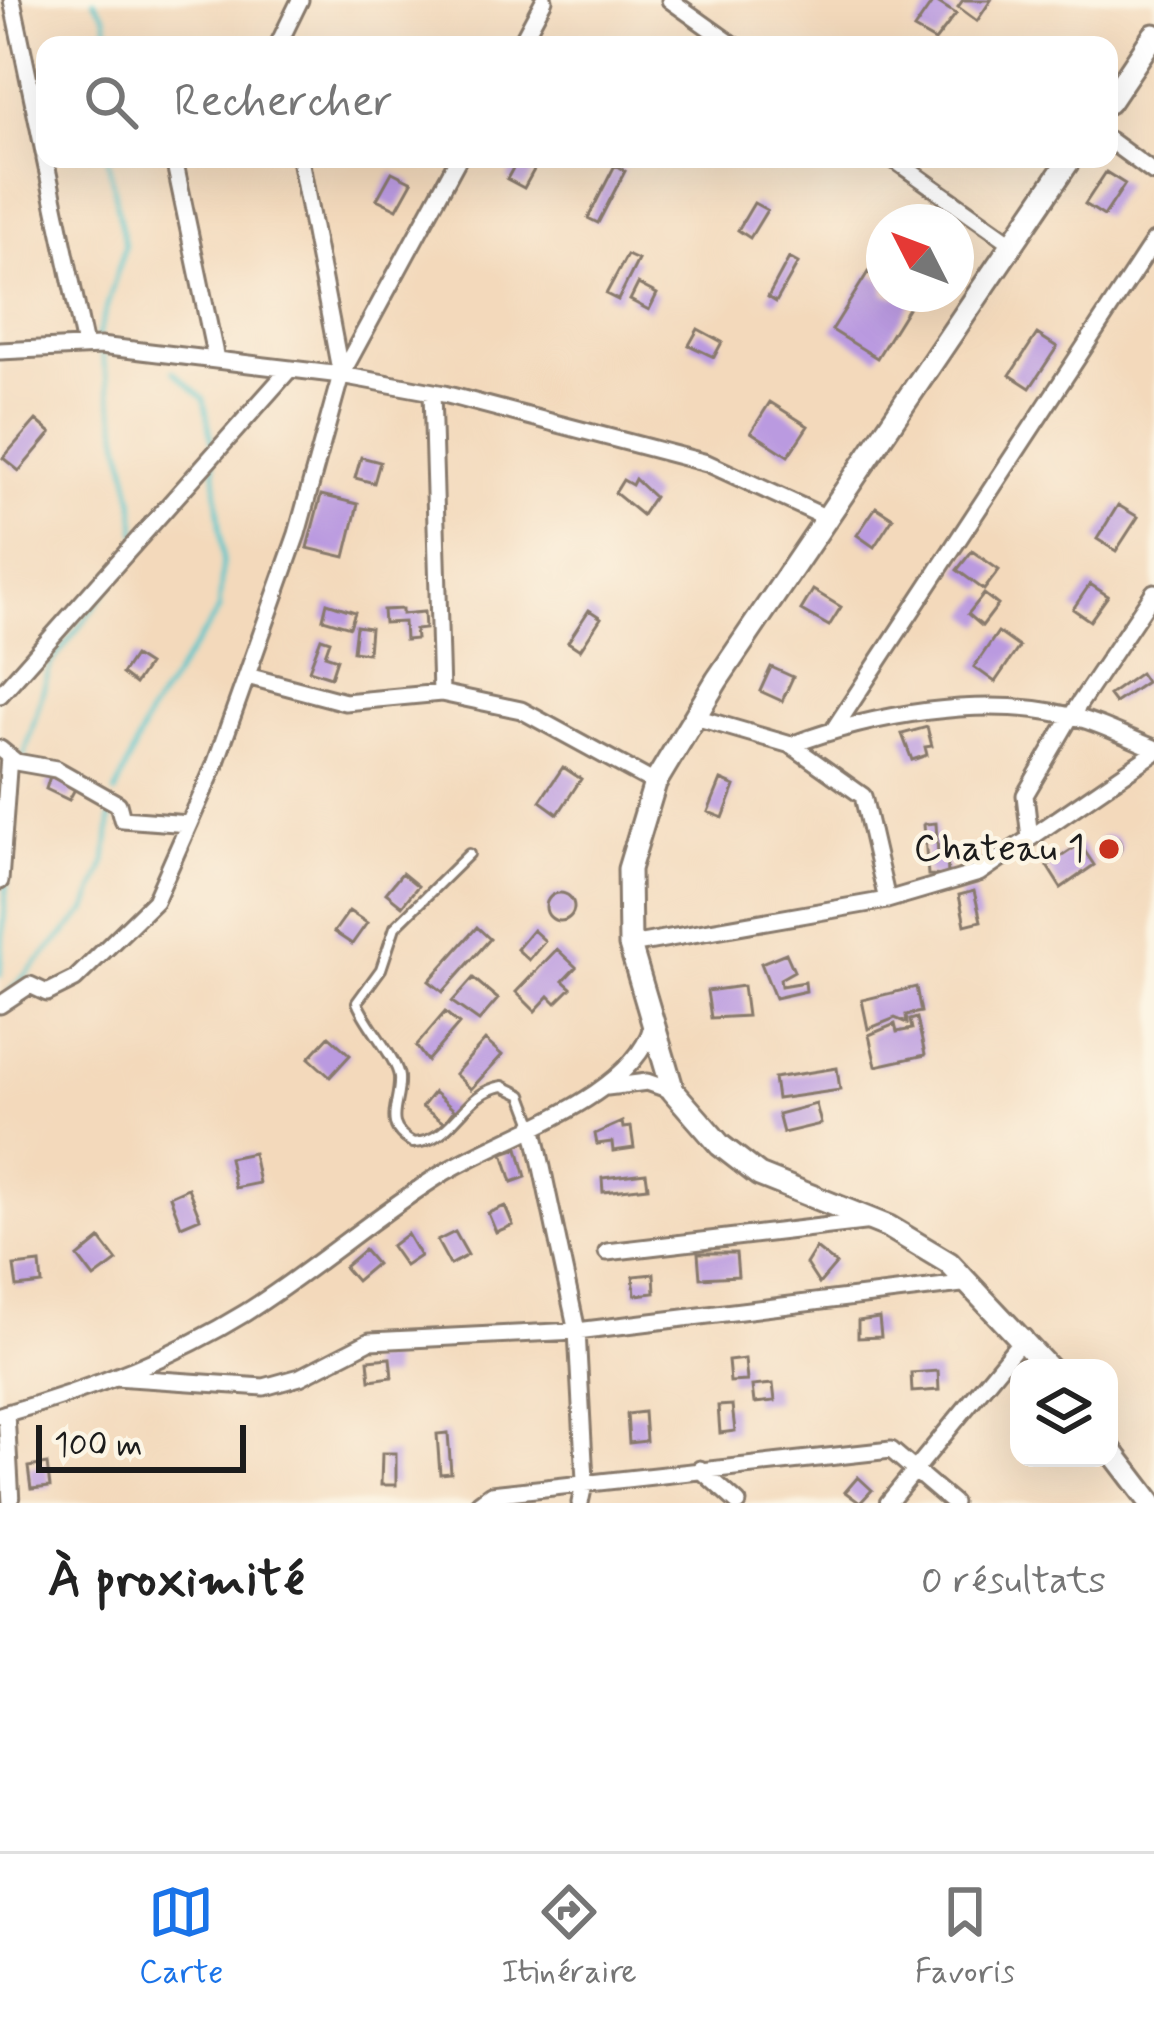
<!DOCTYPE html>
<html lang="fr">
<meta charset="utf-8">
<style>
body{margin:0;font-family:Mynerve,sans-serif;background:#f6f6f6;color:#222}
.controls{position:absolute;right:36px;bottom:36px;display:grid;overflow:hidden;border-radius:24px;box-shadow:0 12px 48px #0002}
.controls button{width:108px;height:108px;display:grid;place-items:center;padding:0;border:0;border-bottom:3px solid #e0e0e0;background:#fff;color:#222;font:60px sans-serif}
.compass{position:absolute;left:866px;top:204px;width:108px;height:108px;border-radius:50%;background:#fff;box-shadow:0 12px 48px #0002;rotate:312deg}
.scale{position:absolute;left:36px;bottom:30px;width:210px;box-sizing:border-box;padding-left:12px;border:6px solid #1c1c1c;border-top:0;font-size:33px;line-height:42px;white-space:nowrap;color:#1c1c1c;-webkit-text-stroke:9px #fcf5e5;paint-order:stroke}
.list{margin:0;padding:0;list-style:none}
h2{display:flex;justify-content:space-between;align-items:center;height:156px;margin:0;padding:0 48px;font-size:51px}
h2 small{font-size:39px;font-weight:400;color:#767676}
.icon{flex:none;width:66px;height:66px;fill:none;stroke:currentColor;stroke-width:2;stroke-linecap:round;stroke-linejoin:round}
.map{position:relative;flex:none;width:1154px;height:1503px;overflow:hidden}
.search{position:absolute;background:#fff;box-shadow:0 12px 48px #0002;left:36px;right:36px;top:36px;height:132px;display:flex;align-items:center;gap:30px;box-sizing:border-box;padding:0 42px;border-radius:24px;color:#767676;font-size:45px}
.sheet{height:348px;background:#fff}
nav{display:flex;justify-content:space-around;align-items:center;box-sizing:border-box;height:168px;border-top:3px solid #e0e0e0;background:#fff;font-size:33px;color:#767676}
nav a{display:grid;justify-items:center;gap:6px}
nav .on{color:#1a73e8}
.map>svg:first-child{display:block}
.lines{fill:none;stroke-linecap:round;stroke-linejoin:round}
.stream{stroke:#56c4ca;stroke-width:4.5}
.building{fill:#ba9ae0}
.lane-casing{stroke:#887a6c;stroke-width:14}
.street-casing{stroke:#887a6c;stroke-width:21}
.secondary-casing{stroke:#887a6c;stroke-width:27}
.lane{stroke:#fff;stroke-width:8}
.street{stroke:#fff;stroke-width:15}
.secondary{stroke:#fff;stroke-width:21}
.poi-dot{fill:#c8321e;stroke:#fcf5e5;stroke-width:4.5}
.labels{text-anchor:middle;dominant-baseline:central;stroke-width:9;stroke-linejoin:round;paint-order:stroke}
.poi-label{font-size:39px;fill:#1c1c1c;stroke:#fcf5e5;text-anchor:end}
</style>
<div class="map">
<svg width="1154" height="1503" viewBox="0 0 1154 1503">
<rect width="100%" height="100%" fill="#fcf5e5"/>
<filter id="ink" filterUnits="userSpaceOnUse"><feTurbulence type="fractalNoise" baseFrequency=".00833" numOctaves="2"/><feDisplacementMap in="SourceGraphic" scale="24" xChannelSelector="R" yChannelSelector="G"/><feConvolveMatrix kernelMatrix="1 2 1 2 8 2 1 2 1" color-interpolation-filters="sRGB"/></filter>
<filter id="wash" filterUnits="userSpaceOnUse"><feTurbulence type="fractalNoise" baseFrequency=".004" numOctaves="4" result="noise"/><feDisplacementMap in="SourceGraphic" scale="48" xChannelSelector="R" yChannelSelector="G"/><feGaussianBlur stdDeviation="2.7" result="paint"/><feColorMatrix in="noise" values="0 0 0 0 0 0 0 0 0 0 0 0 0 0 0 0 0 1.4 0 .05"/><feComposite in="paint" operator="in"/></filter>
<g filter="url(#wash)">
<rect width="100%" height="100%" fill="#f3d9bb"/>
<g class="lines">
<path class="stream" d="M94,0L105,16L111,45
M97,339L125,246L108,159
M101,350L134,502L136,533
M173,371L204,399L213,446
M24,757L50,666L137,550
M115,794L149,714L219,610L223,555L214,463
M0,976L7,879
M9,992L86,911L106,861L112,805"/>
</g>
<g id="blocks">
<path class="building" d="M934,0L956,14L935,41L914,29Z
M963,0H991L977,21L958,7Z
M518,159H540L524,188L507,179Z
M615,165L625,171L598,223L588,218Z
M392,172L412,182L397,209L377,199Z
M1106,172L1125,184L1104,216L1085,204Z
M754,203L767,210L750,238L738,230Z
M627,255L638,260L618,300L606,294Z
M789,258L798,263L776,302L768,297Z
M868,272L884,282V294L913,300L877,358L832,330Z
M638,284L657,294L649,310L630,300Z
M698,329L722,342L714,357L689,345Z
M1037,334L1057,347L1030,388L1010,375Z
M770,402L808,426L788,456L751,432Z
M36,420L51,433L19,471L3,458Z
M361,457L380,462L374,483L355,478Z
M635,479L654,497L642,515L615,493L623,480L632,485Z
M321,495L358,504L345,557L307,548Z
M1118,505L1138,517L1116,551L1097,539Z
M876,507L893,518L874,547L857,535Z
M972,551L999,570L984,590L957,570Z
M1090,584L1108,596L1090,621L1073,609Z
M813,590L841,607L829,626L801,610Z
M984,594L998,605L982,626L968,614Z
M327,603L355,612L350,627L323,619Z
M402,609V614L424,612L425,629L415,630L416,639L405,640L404,622L384,623L383,610Z
M589,610L601,618L580,650L568,642Z
M356,626L370,628L368,653L353,651Z
M998,632L1019,647L995,682L974,667Z
M321,638L330,641L325,655L337,659L331,677L309,670Z
M134,656L148,665L135,684L122,674Z
M771,667L793,677L782,701L760,691Z
M1140,673L1146,682L1115,703L1109,695Z
M927,727L932,746L925,747L927,755L912,760L902,734Z
M563,767L581,779L558,814L540,801Z
M50,776L76,787L69,800L46,789Z
M721,780L735,786L723,818L708,812Z
M936,823L938,855H947L948,876L928,875L924,824Z
M1097 847a12 12 0 1 1 24 0a12 12 0 1 1-24 0Z
M1080,844L1094,865L1061,888L1047,866Z
M402,873L418,886L402,906L386,893Z
M974,891L981,921L965,925L959,895Z
M546 907a14 14 0 1 1 28 0a14 14 0 1 1-28 0Z
M349,911L367,923L352,944L334,932Z
M477,927L490,939L443,992L429,981Z
M533,930L545,941L529,960L517,949Z
M557,949L576,967L563,981L571,988L556,1003L549,996L535,1011L516,992Z
M786,953L794,971L780,979L781,986L805,982L806,991L775,998L761,963Z
M473,978L498,999L479,1021L452,1002Z
M743,986L747,1016L711,1018L707,991Z
M916,987L921,1012L906,1015L907,1023L895,1018L868,1029L862,1000Z
M445,1012L459,1024L427,1061L416,1046Z
M917,1018L925,1055L876,1066L869,1035L895,1024L897,1032L912,1029L910,1020Z
M329,1036L350,1055L330,1077L309,1058Z
M485,1040L502,1055L471,1089L455,1074Z
M837,1068L840,1090L777,1099L774,1078Z
M434,1092L454,1110L444,1123L422,1107Z
M816,1104L821,1124L783,1133L778,1114Z
M622,1122L623,1128L631,1127L634,1148L613,1151L612,1142L597,1144L595,1134Z
M518,1148L526,1177L512,1182L503,1153Z
M253,1153L259,1183L235,1188L229,1158Z
M646,1173L648,1187L603,1192L602,1178Z
M188,1188L200,1218L181,1226L170,1196Z
M505,1206L513,1225L496,1232L488,1213Z
M455,1232L468,1255L450,1265L437,1241Z
M407,1234L420,1256L405,1266L391,1246Z
M100,1239L117,1261L94,1278L78,1257Z
M816,1248L836,1264L819,1284L806,1264Z
M364,1250L376,1264L356,1281L344,1267Z
M698,1253H736L738,1276L700,1278Z
M40,1263L42,1284L17,1287L14,1266Z
M654,1274L655,1293L635,1295L633,1276Z
M879,1318L881,1337L858,1338V1321Z
M390,1358L392,1377L370,1380L368,1360Z
M745,1359L747,1381L730,1382L728,1361Z
M938,1371L939,1390L912,1392L911,1373Z
M773,1384L775,1401L754,1403L752,1386Z
M732,1405L735,1431L720,1433L718,1406Z
M644,1412L646,1441L629,1443L627,1414Z
M448,1433L451,1473L440,1474L437,1434Z
M382,1453H396V1485H381Z
M47,1464L50,1487L31,1489L28,1467Z
M858,1477L872,1490L860,1503L845,1492Z"/>
</g>
</g>
<g filter="url(#ink)">
<use href="#blocks" fill-opacity="0" stroke="#887a6c" stroke-width="3"/>
<g class="lines">
<g class="lane-casing">
<path id="lane" d="M469,854L395,927L381,969L357,1002C365,1024 397,1058 399,1077C401,1106 380,1124 413,1143C454,1142 462,1092 503,1086L522,1095L533,1124"/>
</g>
<g class="street-casing">
<path id="street" d="M12,0L45,157
M670,0L733,45
M278,45L300,0
M520,45L544,0
M1109,140L1154,173
M45,159L85,346
M174,159L216,359
M300,159L341,375
M893,159L1013,244
M0,351L100,346L341,375L444,394L707,463L827,518
M432,392L441,693
M247,676L345,702L441,693L521,710L655,783
M0,695L288,371
M695,717L791,745L863,796L887,900
M834,729L1154,241
M791,745C871,715 981,695 1066,715C1096,721 1126,737 1154,748
M0,749L16,762L56,769L118,804L122,819L189,824
M1030,838L1025,795L1071,716L1154,592
M0,881L9,756
M630,945L887,900L979,873L1154,753
M0,1005L30,985L47,993L75,979L155,901L215,765L297,534L341,375L458,159
M607,1087L647,1082L673,1091
M533,1125L577,1331L585,1480L580,1503
M607,1252L872,1221
M115,1377L264,1387L300,1377L370,1341L577,1331L970,1283
M6,1413L11,1503
M0,1415C83,1392 172,1358 245,1313C312,1271 373,1217 440,1175C502,1136 630,1100 652,1027
M700,1469L738,1503
M479,1503L491,1494L891,1450L953,1503
M888,1503L1024,1337"/>
</g>
<g class="secondary-casing">
<path id="secondary" d="M1109,102L1154,35
M1048,1368L949,1263L889,1227L759,1175L720,1145L673,1091L630,945L629,869L655,783L717,680L1070,159
M1109,1448L1151,1503"/>
</g>
<use href="#lane" class="lane"/>
<use href="#street" class="street"/>
<use href="#secondary" class="secondary"/>
</g>
</g>
<circle class="poi-dot" cx="1109" cy="849" r="12"/>
<g class="labels">
<g class="poi-label">
<text x="1085" y="849">Chateau 1</text>
</g>
</g>
</svg>
<div class="controls">
<button><svg class="icon" aria-label="layers" viewBox="0 0 24 24"><path d="M12 4l9 5-9 5-9-5zM3 14l9 5 9-5"/></svg></button>
</div>
<svg class="compass" viewBox="-18 -18 36 36"><path d="M0-13l5 13h-10z" fill="#e53935"/><path d="M0 13l5-13h-10z" fill="#767676"/></svg>
<div class="scale">100 m</div>
<div class="search"><svg class="icon" aria-label="search" viewBox="0 0 24 24"><circle cx="10" cy="10" r="6"/><path d="M15 15l6 6"/></svg>Rechercher</div>
</div>
<section class="sheet">
<h2>À proximité<small>0 résultats</small></h2>
<ul class="list">
</ul>
</section>
<nav>
<a class="on"><svg class="icon" aria-label="map" viewBox="0 0 24 24"><path d="M3 6l6-2 6 2 6-2v14l-6 2-6-2-6 2zM9 4v14M15 6v14"/></svg>Carte</a>
<a><svg class="icon" aria-label="directions" viewBox="0 0 24 24"><path d="M12 3l9 9-9 9-9-9zM9 14v-3h6M13 9l2 2-2 2"/></svg>Itinéraire</a>
<a><svg class="icon" aria-label="saved" viewBox="0 0 24 24"><path d="M7 4h10v16l-5-4-5 4z"/></svg>Favoris</a>
</nav>
